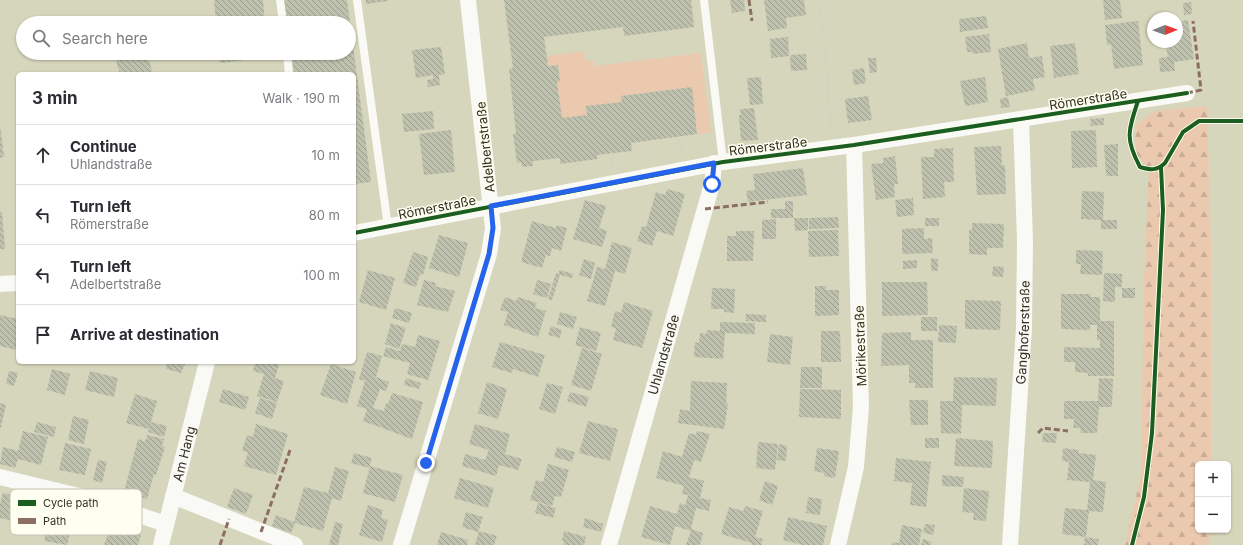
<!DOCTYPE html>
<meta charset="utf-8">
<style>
body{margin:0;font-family:Inter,sans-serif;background:#f7f7f7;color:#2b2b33}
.controls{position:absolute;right:12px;bottom:12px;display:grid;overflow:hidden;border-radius:6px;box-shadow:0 1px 3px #0004}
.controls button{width:36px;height:36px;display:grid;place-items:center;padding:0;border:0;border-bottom:1px solid #e1e1e2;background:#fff;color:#2b2b33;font:20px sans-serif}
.compass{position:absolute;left:1147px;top:12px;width:36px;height:36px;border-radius:50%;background:#fff;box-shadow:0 1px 3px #0004;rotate:89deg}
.stop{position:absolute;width:12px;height:12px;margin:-9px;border:3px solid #2563eb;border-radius:50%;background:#fff}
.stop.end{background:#2563eb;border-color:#fff;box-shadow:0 1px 4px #0008}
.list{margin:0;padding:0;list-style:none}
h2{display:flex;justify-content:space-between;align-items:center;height:52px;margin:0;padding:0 16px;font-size:17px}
h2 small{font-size:13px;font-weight:400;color:#7c7c81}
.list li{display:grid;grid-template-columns:26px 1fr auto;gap:12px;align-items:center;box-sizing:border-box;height:60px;padding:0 16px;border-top:1px solid #e1e1e2}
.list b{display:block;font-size:15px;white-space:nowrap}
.list p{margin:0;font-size:13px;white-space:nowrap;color:#7c7c81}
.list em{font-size:13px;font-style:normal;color:#7c7c81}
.icon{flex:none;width:22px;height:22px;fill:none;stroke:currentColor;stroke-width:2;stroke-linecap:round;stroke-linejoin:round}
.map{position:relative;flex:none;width:1243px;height:545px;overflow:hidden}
.search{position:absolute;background:#fff;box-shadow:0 1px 3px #0004;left:16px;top:16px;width:340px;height:44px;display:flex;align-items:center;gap:10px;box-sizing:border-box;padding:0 14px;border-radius:22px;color:#7c7c81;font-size:15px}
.panel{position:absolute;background:#fff;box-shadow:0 1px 3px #0004;left:16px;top:72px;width:340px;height:292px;border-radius:6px}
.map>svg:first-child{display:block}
.green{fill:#ebc9ae}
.forest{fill:url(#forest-firs)}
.building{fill:url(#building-back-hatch)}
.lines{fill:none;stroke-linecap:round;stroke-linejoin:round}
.path{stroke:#cdcdc4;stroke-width:2.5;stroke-dasharray:1 3;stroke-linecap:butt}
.lane{stroke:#f9f9f5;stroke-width:8}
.street{stroke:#f9f9f5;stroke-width:16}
.quiet{stroke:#8d6e63;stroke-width:3;stroke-dasharray:6 3;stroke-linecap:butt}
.cycleway-casing{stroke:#fffff1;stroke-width:6}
.cycleway{stroke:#1b5e20;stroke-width:4}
.route{stroke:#2563eb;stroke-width:5}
.labels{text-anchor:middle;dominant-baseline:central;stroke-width:3;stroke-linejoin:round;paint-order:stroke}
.street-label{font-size:13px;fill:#323120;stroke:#fffff1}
.key{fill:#fffff1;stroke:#c2c1b2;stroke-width:1}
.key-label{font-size:11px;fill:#323120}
</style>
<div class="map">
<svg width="1243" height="545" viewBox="0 0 1243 545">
<defs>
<pattern id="forest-firs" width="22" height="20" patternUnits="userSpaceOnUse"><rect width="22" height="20" fill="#ebc9ae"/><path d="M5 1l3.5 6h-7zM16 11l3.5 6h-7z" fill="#caad95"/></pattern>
<pattern id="building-back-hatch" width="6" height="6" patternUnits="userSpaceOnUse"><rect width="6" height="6" fill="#bec1ad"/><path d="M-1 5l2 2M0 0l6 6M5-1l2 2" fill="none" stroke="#9b9d8c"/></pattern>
</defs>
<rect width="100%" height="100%" fill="#d6d6bc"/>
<path class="green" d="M584,51L585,61L593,60L594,66L701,53L711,133L697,134L691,87L621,96L622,102L586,106L587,115L562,118L557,82L560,81L558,65L548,66L547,56Z"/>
<path class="forest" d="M1207,106L1211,248V464H1198V530H1210V545H1125L1141,475L1144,283L1149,168L1138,158L1135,144L1136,125L1155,111Z"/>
<path class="building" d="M214,0H263L265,23H216Z
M284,0H347L371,182L354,184V74H294L291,53H349V23H287Z
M366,0H388V1L366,4Z
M504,0H691L694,27L624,36L623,27L544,37L548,66L558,65L560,81L557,82L562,118L587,115L586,106L622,102L621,96L692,87L697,134L631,143L632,151L597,155V159L560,164V158L533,161V166L522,167L521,162L517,163L513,134H516L509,69L513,68Z
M730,0H744L745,11L732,13Z
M764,0H804L806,15L786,18L787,28L768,31Z
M1103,0H1120L1122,18L1105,20Z
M1191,2L1192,14L1184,15L1183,3Z
M138,16L140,23H112V22Z
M986,16L988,28L960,32L959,19Z
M1188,20L1194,59L1174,62L1175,71L1160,72L1159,58L1168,57L1165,42H1177V22Z
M1138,21L1143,65L1114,69L1111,44L1107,45L1105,25Z
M989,34L991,52L973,54L972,52H967L965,37Z
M788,37L789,56L771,58L770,39Z
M1027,43L1029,58L1042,56L1045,77L1033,79L1035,90L1006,96L998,49Z
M1075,43L1079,74L1054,78L1050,46Z
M441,47L445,74L439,75L440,85L428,87L427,80L433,79V75L416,78L412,50Z
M114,53H147L153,74H120Z
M219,53H254L255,59L220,63Z
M806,54L807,70L791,71L790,55Z
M868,58H876L877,72L870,73Z
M864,68L866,83L854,85L852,70Z
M761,77L763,104L750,105L747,78Z
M985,77L988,102L965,106L960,81Z
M868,96L872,120L848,123L845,99Z
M1008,97L1010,107L1001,108L1000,99Z
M754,108L758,140L741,141L739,115H741L740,109Z
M433,111L434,129L404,132L402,114Z
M1104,118V125L1091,126L1090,119Z
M0,125L4,157L0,158Z
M451,130L455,172L424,175L419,134Z
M1096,130L1097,167L1072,168L1071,131Z
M1118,144V176H1106L1104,145Z
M1001,146L1002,165H1005L1006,194L977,195L974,147Z
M953,148L954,182H944L945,197L923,199L921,157H934V149Z
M895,156L898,184H894L895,197L876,200L871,164L883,163V158Z
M803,168L807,195L748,202L746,191L755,190L753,174Z
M667,189L685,194L673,236L657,231L652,246L637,241L642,226L646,227L656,192L665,195Z
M1082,191L1104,192L1103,220H1117V229H1101V220L1081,219Z
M913,198L914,215L897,217L895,200Z
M585,200L606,206L599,228L607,231L602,247L573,239Z
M785,201H793V218H771V209H785Z
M0,212H2L5,249H0Z
M838,217L839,228L809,229V218Z
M794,218H808V230L795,231Z
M925,218H939V226H925Z
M776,219V239H762V220Z
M532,221L556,228L557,225L567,228L561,251L552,248L550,256L546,255L542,268L521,262Z
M972,223L1004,224L1003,248H987V255L969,254V230H972Z
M924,228V239L932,238L933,253L902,254V229Z
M838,230L839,256L809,257L808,231Z
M736,231H754L753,261H727V236H736Z
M439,235L468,243L459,277L429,268Z
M612,242L632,248L625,274L615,271L605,306L587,301L597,267L605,269Z
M1076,250L1103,251L1102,275L1080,274L1081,264H1076Z
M413,252L428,257L423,275L420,274L416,287L403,283Z
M931,258L938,259V271H931Z
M584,259L595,263L591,279L579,275Z
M917,260V268L903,269V261Z
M993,266L1004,267L1003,277L992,276Z
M368,270L395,278L386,310L359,302Z
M560,270L573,274L572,278L560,275L552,300L548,299L556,273L558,274Z
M1104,273L1122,274V287H1115V302L1103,301Z
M424,280L436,283L435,286L455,291L448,312L417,305Z
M537,280L551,284L547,298L533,294Z
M882,282H927L928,315L882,316Z
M815,286H826V290H839V315L815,316Z
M712,288L735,289L734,313L724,312V309H711Z
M1122,288H1135V298H1122Z
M1061,294H1090V297H1100V321H1114V376H1088V373L1075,372V362H1064V347L1100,348V340H1097V325H1090V330L1061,329Z
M505,297L516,301L518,297L537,303L535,308L546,311L538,337L504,325L508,312L500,310Z
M965,300L1001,301L1000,330L965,329Z
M624,302L653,311L642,348L613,340L616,328L611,327L615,311L621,313Z
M395,308L412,313L409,323L392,318Z
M560,312L577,317L573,329L557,324Z
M746,314L766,315V322L746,321Z
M0,315L18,319L17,350L0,346Z
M921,317H937V331H921Z
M720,322L755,323V334L725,333L723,359L694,357L695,342L699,343L700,333L706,334L707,330L720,331Z
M391,323L406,328L399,349L385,344Z
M939,325L957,326L956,343L938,342Z
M551,326L562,330L560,338L548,335Z
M580,327L601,333L596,351L575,345Z
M821,331H840L841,362H821Z
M911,332V340H933V388H915V383H909V365L881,366L882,333Z
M770,334L793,337L790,365L767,362Z
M418,335L440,341L428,380L407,374L410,363L383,356L386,347L400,351L402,344L415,347Z
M500,342L545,355L538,377L513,369L512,373L492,367Z
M582,348L602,354L591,391L571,385Z
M367,352L382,356L376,377L389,382L386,391L380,389L373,408L384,411L386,403L388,404L392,393L423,402L412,439L363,421L367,409L357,406L365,381L359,379Z
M167,362H186L181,373L166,369Z
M255,362H280L275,378L284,381L277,402L257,396L264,374L253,371Z
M331,364L356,372L347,404L320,395Z
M801,367H822V388H800Z
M52,369L70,374L65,395L47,390Z
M9,371L18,373L14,386L6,384Z
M90,371L118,378L114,397L85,390Z
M954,377L997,378L996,406L962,405L961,434L941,433L940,401H953Z
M406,378L421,383L419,389L404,385Z
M1099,378L1113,379L1112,407H1099L1097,433H1081L1080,428H1073L1074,419H1064V401H1098Z
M691,381L727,383L726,403L728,404L724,429L678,423L680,409L690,411Z
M487,382L507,389L498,419L478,413Z
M547,383L563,387L555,414L539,409Z
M223,389L249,397L245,410L219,402Z
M800,389L841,390V419L799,417Z
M570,392L589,397L586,407L567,401Z
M135,394L157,401L151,422L167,426L164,437L148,432L149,429L126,423Z
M260,398L277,403L272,419L255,413Z
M909,400H928V425H911Z
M0,403L6,405L1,427H0Z
M73,416L89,420L84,444L68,440Z
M588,421L618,429L610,461L579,453Z
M37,422L56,427L54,437L34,432Z
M256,424L288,434L276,475L244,466L248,452L242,451L247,435L253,437Z
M475,424L510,434L505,454L522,459L518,470L499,465L496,476L462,466L465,454L485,460L489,450L469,444Z
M23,431L48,437L41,465L18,459L15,468L0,464L3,447L18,451Z
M697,431L710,434L701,462L694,460L689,477L704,481L700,498L711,500L709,511L696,508L691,529L703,533L700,545H686L691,531L675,526L670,545L641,537L650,506L677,514L680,503L685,505L688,495L682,494L684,486L656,478L663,451L682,457L689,433L696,435Z
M1043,433H1057L1056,443L1042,442Z
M147,435L164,439L162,446L165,447L156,475L154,474L147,499L124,492L138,439L145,442Z
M925,438H939V448H925Z
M956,438L993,441L992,468L954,466Z
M758,442L778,444L775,470L756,468Z
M65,443L91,449L85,475L59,470Z
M779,444L787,446L786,461L777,460Z
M557,447L575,452L572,462L554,457Z
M817,448L839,451L835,478L824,476V473L814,471Z
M1063,448L1079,450V453L1096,455L1093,480L1106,482L1103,512L1089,511L1086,537L1062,534L1065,508L1087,510L1090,482L1067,480L1069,462L1062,461Z
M354,453L372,458L369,468L351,463Z
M896,458L931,462L926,507L910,505L912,483L894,481Z
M98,460L107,462L102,483L93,480Z
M548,464L569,470L561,497L555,496L552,506L530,500L536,480L543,482Z
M370,466L403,475L395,502L363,493Z
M335,467L349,471L341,501L332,498L323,531L295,523L291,533L272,526L276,515L294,522L304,487L328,493Z
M942,475L964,477L963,487L942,486Z
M460,478L494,488L488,508L454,498Z
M765,481L778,486L772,505L759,500Z
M234,488L253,495L246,514L227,507Z
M964,488L989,491L986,521L973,520L974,513L962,512Z
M3,493L38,502L31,530L13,526V521L0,518V504Z
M808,497L822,499L820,515L806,513Z
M54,503L76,509L67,545L44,541Z
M538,503L556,508L553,518L535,513Z
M368,505L383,510L381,518L388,520L382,542L359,535Z
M745,506L763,511L755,537L763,539L761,545H751L752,543L721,534L729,507L743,511Z
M466,512L483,517L478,532L462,527Z
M788,517L827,526L823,545H803L783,540Z
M585,518L603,524L601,532L583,527Z
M335,522L343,524L338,545H329Z
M112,524L141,535L138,545H104Z
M925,524L935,525L933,535L923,533Z
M902,525L922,529L919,545H892L893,542L899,543Z
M479,531L497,536L494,545H475Z
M564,531L586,537L584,545H563L564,541H562Z
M441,532L468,540L467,545H437Z
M1085,537L1099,539L1098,545H1084Z
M923,539L932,542L931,545H921Z"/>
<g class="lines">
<path class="path" d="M818,0L824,36L831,131
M680,140L682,154
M648,144V160
M612,158L613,167
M578,164L579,174"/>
<path class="lane" d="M280,0L283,23
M357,0L388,227
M704,0L723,162
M287,53L289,74"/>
<g class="street">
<path d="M354,233L723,162L854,145L1187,93"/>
<path d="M0,284L18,283"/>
<path d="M0,477L87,498L166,524"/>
<path d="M173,496L295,545"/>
<path id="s1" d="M161,545L207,362"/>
<path d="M401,545L489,254L493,228L468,0"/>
<path id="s2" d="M609,545L712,184L714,163"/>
<path d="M838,545L856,467L861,407L854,145"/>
<path id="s3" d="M1010,545L1024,328L1025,241L1021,119"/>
</g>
<path class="quiet" d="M749,0L752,21
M1187,93L1201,90L1193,21
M705,209L768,202
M1038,433L1043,428L1068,431
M261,532L290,450
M220,545L229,519"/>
<g class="cycleway-casing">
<path id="cycleway" d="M1138,101C1128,131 1125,139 1140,167C1150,170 1157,171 1165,163L1183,132L1199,121H1243
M354,233L723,162L854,145L1187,93
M1132,545L1144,497L1152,433L1163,210L1161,167"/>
</g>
<use href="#cycleway" class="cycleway"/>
</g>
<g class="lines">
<path class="route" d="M426,463L489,254L493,228L491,206L714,163L712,184"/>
</g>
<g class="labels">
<g class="street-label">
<text transform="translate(1088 99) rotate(-9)">Römerstraße</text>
<text transform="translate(768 146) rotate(-7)">Römerstraße</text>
<text transform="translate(485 147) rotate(-96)">Adelbertstraße</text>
<text transform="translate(437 207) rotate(-11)">Römerstraße</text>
<text stroke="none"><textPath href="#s3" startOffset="213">Ganghoferstraße</textPath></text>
<text transform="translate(860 346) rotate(-92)">Mörikestraße</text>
<text stroke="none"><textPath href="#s2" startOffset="198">Uhlandstraße</textPath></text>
<text stroke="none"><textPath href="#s1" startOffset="94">Am Hang</textPath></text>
</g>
</g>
<rect x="10" y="489" width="132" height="46" rx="6" class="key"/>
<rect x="18" y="500" width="18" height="6" fill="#1b5e20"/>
<rect x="18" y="518" width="18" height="6" fill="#8d6e63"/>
<g class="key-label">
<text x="43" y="507">Cycle path</text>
<text x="43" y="525">Path</text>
</g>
</svg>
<div class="controls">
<button>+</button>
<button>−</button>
</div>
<svg class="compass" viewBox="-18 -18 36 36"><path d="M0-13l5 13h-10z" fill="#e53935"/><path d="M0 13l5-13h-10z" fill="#7c7c81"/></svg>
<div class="stop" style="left:712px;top:184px"></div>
<div class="stop end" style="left:426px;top:463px"></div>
<div class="search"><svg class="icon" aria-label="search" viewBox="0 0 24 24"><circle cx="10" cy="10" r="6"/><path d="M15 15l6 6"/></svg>Search here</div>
<section class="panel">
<h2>3 min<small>Walk · 190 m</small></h2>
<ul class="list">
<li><svg class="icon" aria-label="ahead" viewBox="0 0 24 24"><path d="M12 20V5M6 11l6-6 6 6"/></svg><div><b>Continue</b><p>Uhlandstraße</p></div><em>10 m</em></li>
<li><svg class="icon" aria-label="left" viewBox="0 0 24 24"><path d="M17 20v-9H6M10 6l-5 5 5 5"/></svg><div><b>Turn left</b><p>Römerstraße</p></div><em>80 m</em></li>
<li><svg class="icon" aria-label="left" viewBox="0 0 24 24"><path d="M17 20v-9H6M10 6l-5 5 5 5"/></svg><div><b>Turn left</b><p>Adelbertstraße</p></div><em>100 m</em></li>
<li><svg class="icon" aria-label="arrive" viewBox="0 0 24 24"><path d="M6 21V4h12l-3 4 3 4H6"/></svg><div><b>Arrive at destination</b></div></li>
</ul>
</section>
</div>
